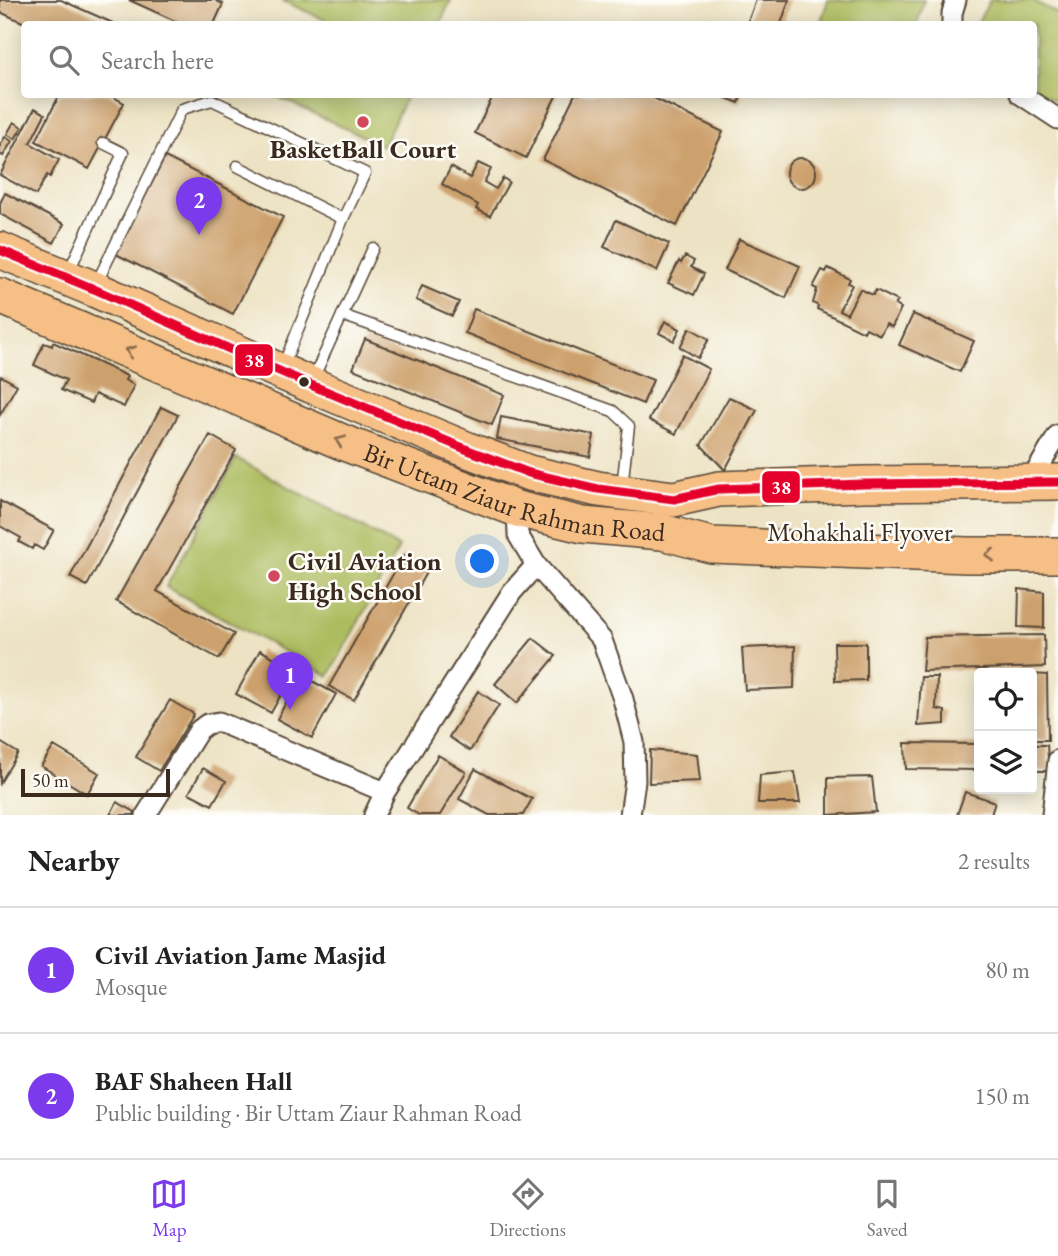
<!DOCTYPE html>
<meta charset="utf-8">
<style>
body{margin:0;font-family:"EB Garamond",serif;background:#f6f6f6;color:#222}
.controls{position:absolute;right:21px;bottom:21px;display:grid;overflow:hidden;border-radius:7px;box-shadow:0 4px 18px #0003}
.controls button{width:63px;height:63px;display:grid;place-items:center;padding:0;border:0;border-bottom:2px solid #e0e0e0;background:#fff;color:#222;font:35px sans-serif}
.scale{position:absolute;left:21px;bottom:18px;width:149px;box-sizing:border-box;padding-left:7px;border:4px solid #3b2a1e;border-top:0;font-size:19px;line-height:24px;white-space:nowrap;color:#3b2a1e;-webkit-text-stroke:5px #fdfcf7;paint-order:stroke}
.you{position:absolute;left:483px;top:562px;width:24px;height:24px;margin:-18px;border:5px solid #fff;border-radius:50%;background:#1a73e8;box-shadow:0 0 0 10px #1a73e833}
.badge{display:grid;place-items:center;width:46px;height:46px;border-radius:50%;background:#7c3aed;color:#fff;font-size:23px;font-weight:700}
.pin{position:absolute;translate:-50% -58px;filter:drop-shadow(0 2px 4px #0008)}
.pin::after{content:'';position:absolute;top:37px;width:24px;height:21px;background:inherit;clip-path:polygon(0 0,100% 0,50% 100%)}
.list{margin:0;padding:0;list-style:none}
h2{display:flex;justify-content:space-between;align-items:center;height:91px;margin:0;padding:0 28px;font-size:30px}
h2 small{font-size:23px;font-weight:400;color:#767676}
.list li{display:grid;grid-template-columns:46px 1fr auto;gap:21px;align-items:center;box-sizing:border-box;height:126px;padding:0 28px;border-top:2px solid #e0e0e0}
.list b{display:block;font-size:26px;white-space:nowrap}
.list p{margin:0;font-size:23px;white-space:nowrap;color:#767676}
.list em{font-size:23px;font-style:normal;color:#767676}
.icon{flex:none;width:38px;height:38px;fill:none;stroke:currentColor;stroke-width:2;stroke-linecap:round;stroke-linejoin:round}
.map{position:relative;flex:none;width:1058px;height:815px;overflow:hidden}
.search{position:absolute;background:#fff;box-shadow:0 4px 18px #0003;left:21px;right:21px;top:21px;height:77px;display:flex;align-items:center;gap:18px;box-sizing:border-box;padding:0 24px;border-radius:7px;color:#767676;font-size:26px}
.sheet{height:343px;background:#fff}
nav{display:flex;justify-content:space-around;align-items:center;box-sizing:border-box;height:98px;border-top:2px solid #e0e0e0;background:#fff;font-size:19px;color:#767676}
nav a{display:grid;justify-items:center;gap:4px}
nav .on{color:#7c3aed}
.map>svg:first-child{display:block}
.green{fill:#adbc5e;stroke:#74733e;stroke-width:2}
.building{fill:#cda16d}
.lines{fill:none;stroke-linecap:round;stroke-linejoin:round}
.lane-casing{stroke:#564637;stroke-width:13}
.street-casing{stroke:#564637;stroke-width:23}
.highway-casing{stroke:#564637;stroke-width:38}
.lane{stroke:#fff;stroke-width:10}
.street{stroke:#fff;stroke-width:19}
.highway{stroke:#f5bf86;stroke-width:35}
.bus-1-casing{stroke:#fdfcf7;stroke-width:14}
.bus-1{stroke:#e4002b;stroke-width:9}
.oneway{stroke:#8f6d4d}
.poi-dot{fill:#d1495b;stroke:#fdfcf7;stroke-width:2.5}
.bus-dot{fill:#3b2a1e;stroke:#fdfcf7;stroke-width:2.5}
.labels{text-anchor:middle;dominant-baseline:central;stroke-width:5;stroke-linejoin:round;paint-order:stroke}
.poi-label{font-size:26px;font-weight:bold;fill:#3b2a1e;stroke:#fdfcf7}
.street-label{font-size:26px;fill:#3b2a1e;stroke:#fdfcf7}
.line-badge{stroke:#fdfcf7;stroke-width:2.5}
.badge-label{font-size:19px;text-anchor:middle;font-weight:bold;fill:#fff}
</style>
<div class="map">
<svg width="1058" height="815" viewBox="0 0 1058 815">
<rect width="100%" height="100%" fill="#fdfcf7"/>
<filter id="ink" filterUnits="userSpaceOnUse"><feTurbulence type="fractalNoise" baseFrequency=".0143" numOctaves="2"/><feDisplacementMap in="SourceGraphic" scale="14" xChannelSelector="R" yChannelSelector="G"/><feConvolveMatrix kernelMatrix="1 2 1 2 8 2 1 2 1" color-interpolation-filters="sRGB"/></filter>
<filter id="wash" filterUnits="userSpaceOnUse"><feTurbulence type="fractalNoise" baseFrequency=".00686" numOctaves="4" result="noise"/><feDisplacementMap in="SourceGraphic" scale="28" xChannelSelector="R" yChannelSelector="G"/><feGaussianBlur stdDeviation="1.57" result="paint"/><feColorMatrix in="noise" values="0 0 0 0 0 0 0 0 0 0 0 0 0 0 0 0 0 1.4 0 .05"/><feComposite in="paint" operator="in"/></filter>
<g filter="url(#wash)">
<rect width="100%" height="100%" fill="#ede3c4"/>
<path class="green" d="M281,0H451L440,24H334Z
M828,0H924L917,24H820Z
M990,0H1032L1058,14V103L1034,89V24H977Z
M400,94L406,97L383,146L274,95Z
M236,458L399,547L329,676L166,587Z"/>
<g id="blocks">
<path class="building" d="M0,0H61L115,24H27L0,12Z
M129,0H215L223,4L214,24H182Z
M756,0H789L781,24H747Z
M60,94H108L124,103L89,169L36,141Z
M494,94H557L526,158L475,133Z
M575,94H646L723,132L677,226L543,160Z
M716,94H742L739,103Z
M35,108L45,114L30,143L59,160L50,177L47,175L36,195L0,175Z
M14,122L22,127L15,139L7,134Z
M5,137L12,141L3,156L0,154V145Z
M165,157L283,217L233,314L116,254Z
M786 173a15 15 0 1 1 30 0a15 15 0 1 1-30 0Z
M478,163L491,169L484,182L496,189L503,178L509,182L490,216L476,209L478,205L442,184L451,167L470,178Z
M5,193L64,224L54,243L0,214V203Z
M616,220L669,244L657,271L604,247Z
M739,239L800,266L786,298L725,270Z
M685,256L694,261L691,267L704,274L694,295L668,283L679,261L681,263Z
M828,268L850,279L848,283L852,285L839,310L847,314L860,289L873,295L876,290L898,301L895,305L901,308L892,327L886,324L880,335L866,328L864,332L817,309L818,306L813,303L817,289L813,287L822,270L826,272Z
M422,286L459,302L452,316L416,300Z
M474,309L653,380L643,404L465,333Z
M913,314L974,341L960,372L899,345Z
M665,321L680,329L674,341L659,333Z
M690,328L709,339L698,358L680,347Z
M365,339L504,395L492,425L353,369Z
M53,342L127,376L125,380L134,385L124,407L95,394L91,403L61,390L66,380L34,365L44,343L52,346Z
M682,355L709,369L676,434L649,420Z
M1,376L17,385L0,415V378Z
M729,397L757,410L725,470L701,445Z
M161,407L178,415L87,586L70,577Z
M501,417L594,435L590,457L497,439Z
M210,435L236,450L157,591L234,634L219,659L116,601Z
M0,501L54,530L43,550L34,545L32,549L19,542L21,538L0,526Z
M404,555L428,569L354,700L329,686Z
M1019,589L1044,592V628L1018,627Z
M1044,635L1045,667L922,671L925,637Z
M533,638L556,656L517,703L495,684Z
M834,643H866V680L835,681Z
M795,646L794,688L745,690L742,648Z
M260,650L295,669L271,713L236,694Z
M1032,674L1047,675L1048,740H1032Z
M301,675L336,694L312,738L277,719Z
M921,677H937L936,709L945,711V724L918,726Z
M478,691L499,705L470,751L449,737Z
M170,700L194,714L159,771L136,757Z
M0,742L18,753L0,783Z
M905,743L979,744V770L906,769Z
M1032,745H1047L1049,771H1032Z
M54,746L99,773L87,794L41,766Z
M650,750L697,754L700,781L649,783Z
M438,755L466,772L440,815H419L407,808Z
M203,768L226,781L212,805L189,793Z
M475,769L532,799L523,815H489L459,799Z
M795,772L800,803H758L760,775Z
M872,777L876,812L828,815V778Z
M965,792L995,802L991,815H957Z
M117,802L135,812L134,815H110Z"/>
</g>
</g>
<g filter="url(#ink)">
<use href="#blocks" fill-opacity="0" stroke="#564637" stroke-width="2"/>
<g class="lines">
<g class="lane-casing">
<path id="lane" d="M237,166L343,219
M69,271L123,153L103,143
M97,282L182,109L212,100L365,173L343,219L283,366
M342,315L613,411
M312,381L373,248
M613,411L629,426L622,487"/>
</g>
<g class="street-casing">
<path id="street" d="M952,24V13L956,0
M1020,94L1058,119
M1030,482L1058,435
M517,509L518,535L536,565L602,640L623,699L634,742L635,781L630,815
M146,815L199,730L207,724L219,722L385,792
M374,815L385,792L512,592L536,565
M1052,815L1058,760"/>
</g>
<g class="highway-casing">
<g id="highway">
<path d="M0,250L94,289L311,385L468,450L529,473L598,489L674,499L719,489L864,484L1058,482"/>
<path id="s1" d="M0,296L342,442L517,509L583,525L662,532L711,545L967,555H1058"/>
</g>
</g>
<use href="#lane" class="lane"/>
<use href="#street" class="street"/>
<use href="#highway" class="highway"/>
<g class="bus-1-casing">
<path id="bus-1" d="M0,250L94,289L311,385L468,450L529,473L598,489L674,499L719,489L864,484L1058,482"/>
</g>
<use href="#bus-1" class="bus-1"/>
</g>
<defs><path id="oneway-chevron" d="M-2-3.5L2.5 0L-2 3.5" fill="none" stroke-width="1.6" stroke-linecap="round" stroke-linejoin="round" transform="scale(1.75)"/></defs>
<g class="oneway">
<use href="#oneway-chevron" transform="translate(130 351) rotate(-157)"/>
<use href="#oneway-chevron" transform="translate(340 441) rotate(-157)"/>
<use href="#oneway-chevron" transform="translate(990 555) rotate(-180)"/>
</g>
</g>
<g class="poi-dot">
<circle cx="363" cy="122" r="7"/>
<circle cx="274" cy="576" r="7"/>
</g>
<circle class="bus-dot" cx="304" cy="382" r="6"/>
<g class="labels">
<g class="poi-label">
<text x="363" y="149">BasketBall Court</text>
<text x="288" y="561" text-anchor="start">Civil Aviation<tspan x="288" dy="30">High School</tspan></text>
</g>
<g class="street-label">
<text stroke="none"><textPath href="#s1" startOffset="553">Bir Uttam Ziaur Rahman Road</textPath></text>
<text x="860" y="532">Mohakhali Flyover</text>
</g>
</g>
<g class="line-badge">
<rect x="234" y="343" width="40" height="34" rx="7" fill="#e4002b"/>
<rect x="761" y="470" width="40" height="34" rx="7" fill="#e4002b"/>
</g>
<g class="badge-label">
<text x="254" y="367">38</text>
<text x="781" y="494">38</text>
</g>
</svg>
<div class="controls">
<button><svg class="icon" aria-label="locate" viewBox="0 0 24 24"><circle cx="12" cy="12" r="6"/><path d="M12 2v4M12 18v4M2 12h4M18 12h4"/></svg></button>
<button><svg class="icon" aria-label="layers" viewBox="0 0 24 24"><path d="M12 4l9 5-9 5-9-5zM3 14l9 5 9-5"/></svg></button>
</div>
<div class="scale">50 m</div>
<div class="you"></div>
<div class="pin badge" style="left:290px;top:710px">1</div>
<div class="pin badge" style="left:199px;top:235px">2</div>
<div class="search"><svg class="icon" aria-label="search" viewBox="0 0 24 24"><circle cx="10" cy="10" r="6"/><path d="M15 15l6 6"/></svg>Search here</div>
</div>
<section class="sheet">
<h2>Nearby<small>2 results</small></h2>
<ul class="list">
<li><span class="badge">1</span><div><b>Civil Aviation Jame Masjid</b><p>Mosque</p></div><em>80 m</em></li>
<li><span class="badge">2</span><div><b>BAF Shaheen Hall</b><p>Public building · Bir Uttam Ziaur Rahman Road</p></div><em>150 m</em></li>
</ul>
</section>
<nav>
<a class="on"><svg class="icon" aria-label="map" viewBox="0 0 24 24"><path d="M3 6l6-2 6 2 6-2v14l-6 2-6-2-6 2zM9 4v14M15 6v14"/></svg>Map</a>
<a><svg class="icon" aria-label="directions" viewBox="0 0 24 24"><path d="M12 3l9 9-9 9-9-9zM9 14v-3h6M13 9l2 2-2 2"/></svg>Directions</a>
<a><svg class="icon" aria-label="saved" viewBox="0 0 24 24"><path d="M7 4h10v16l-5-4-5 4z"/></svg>Saved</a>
</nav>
